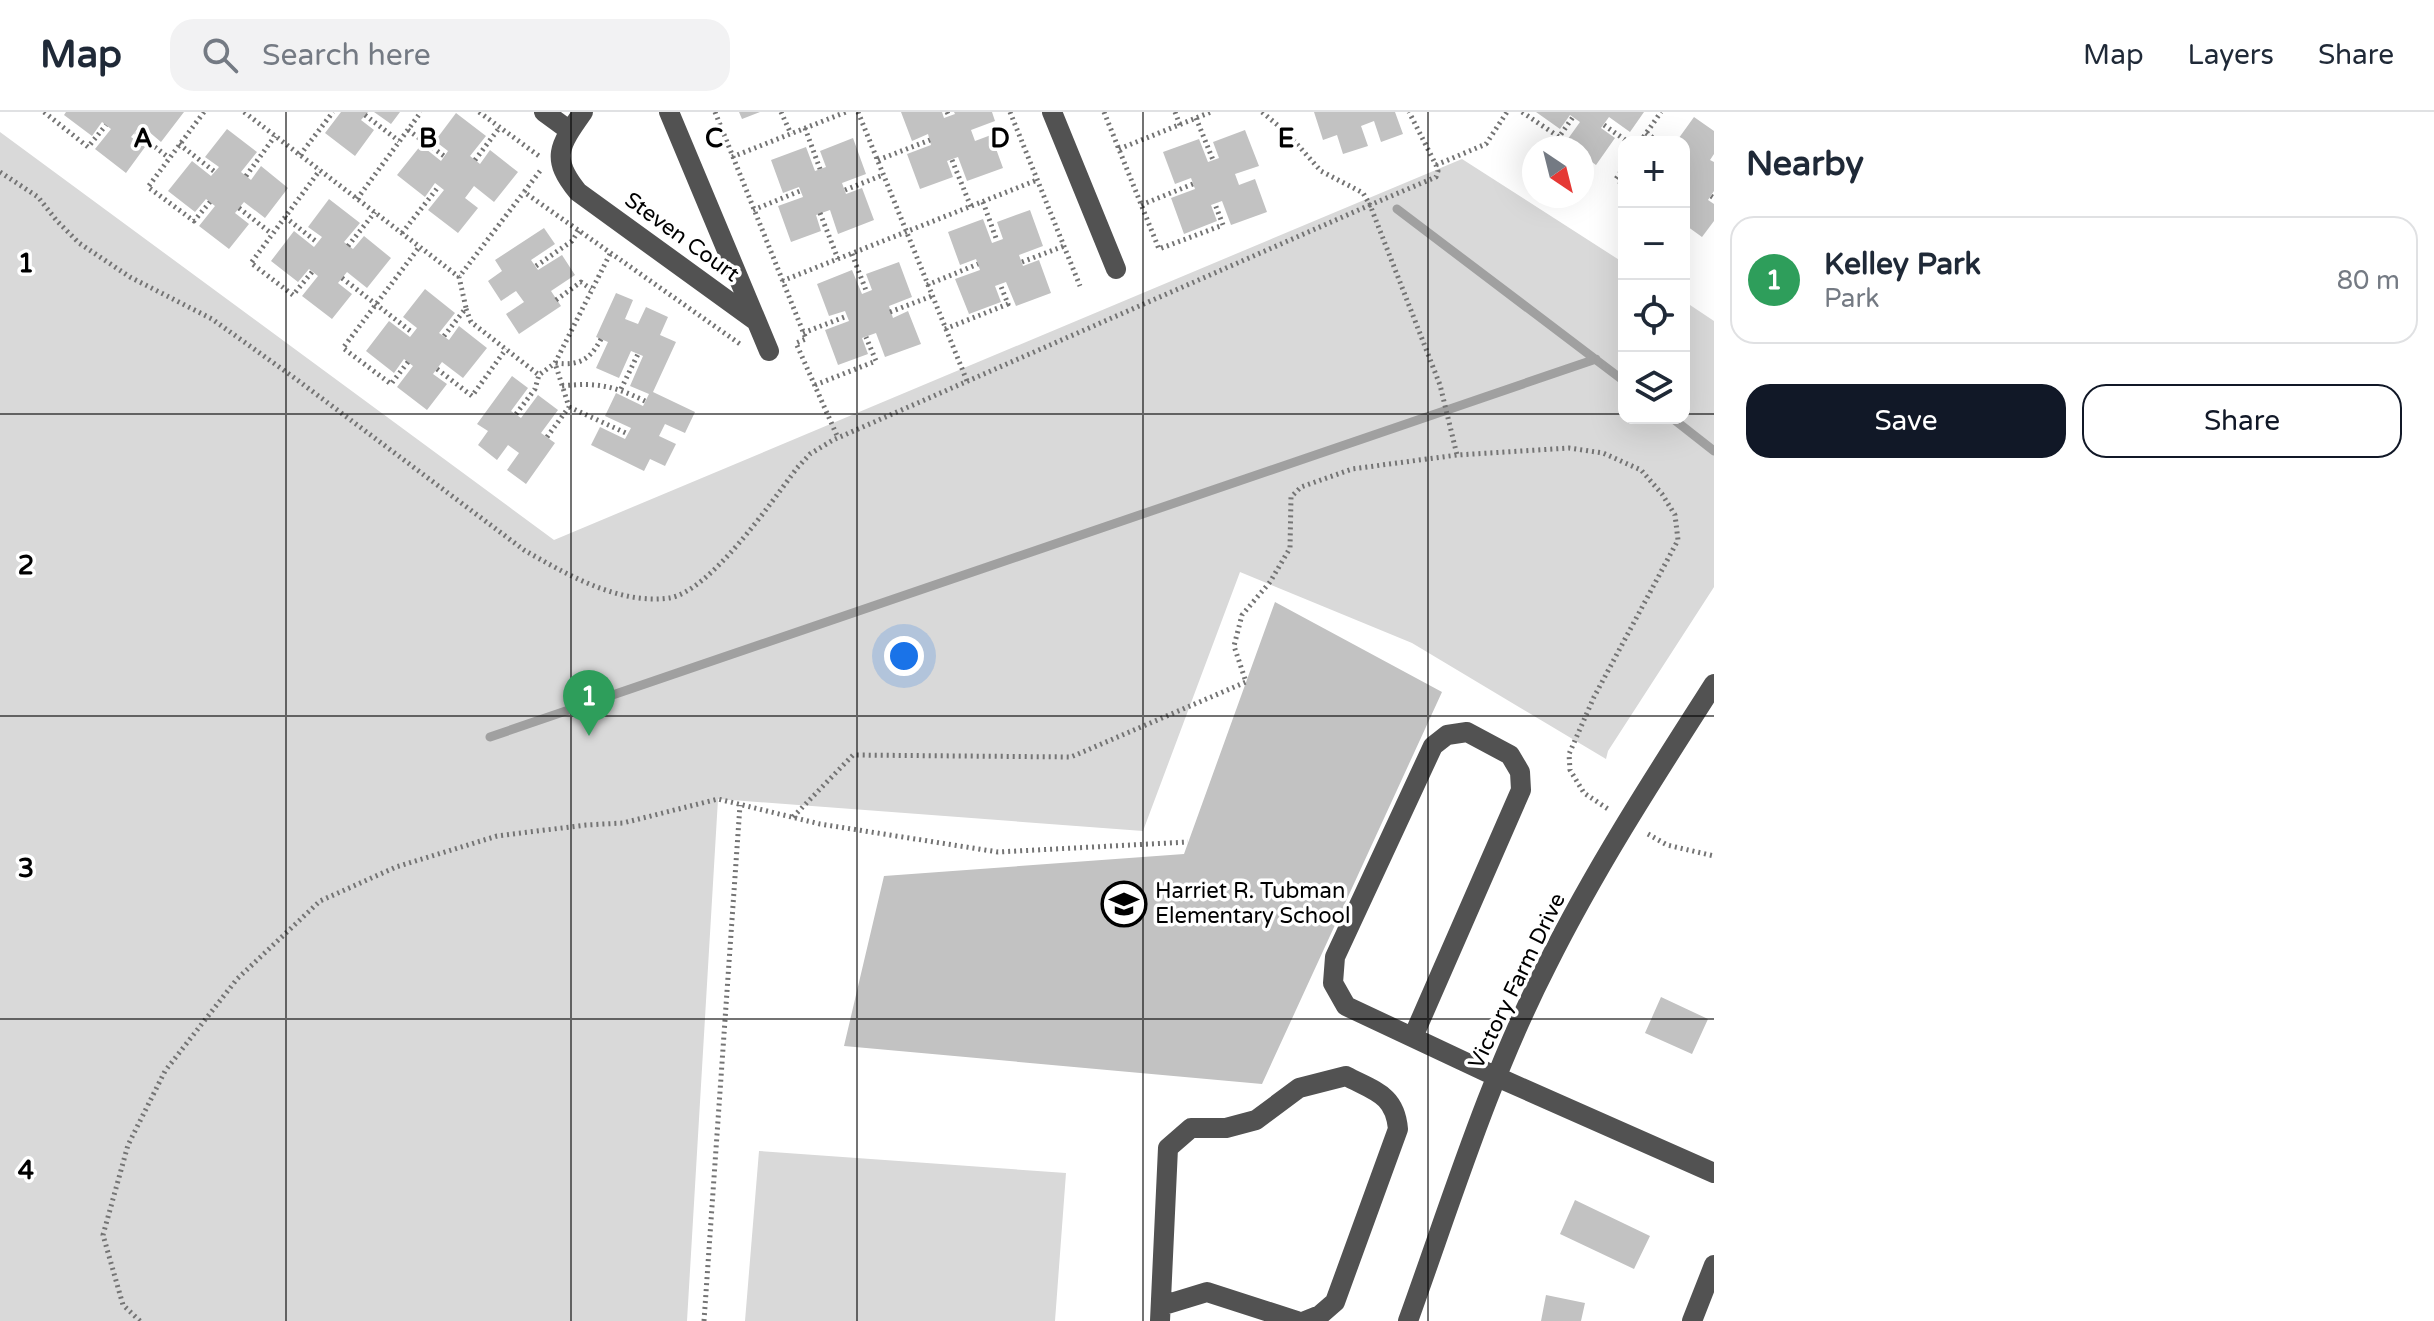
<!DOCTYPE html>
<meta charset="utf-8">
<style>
body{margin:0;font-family:"Varela Round",sans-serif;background:#f2f2f3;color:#1f2937}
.controls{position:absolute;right:24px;top:24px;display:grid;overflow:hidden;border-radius:16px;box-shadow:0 8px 32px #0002}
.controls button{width:72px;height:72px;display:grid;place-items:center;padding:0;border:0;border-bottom:2px solid #e0e1e3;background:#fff;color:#1f2937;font:40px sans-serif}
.compass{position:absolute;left:1522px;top:24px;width:72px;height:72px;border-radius:50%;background:#fff;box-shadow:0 8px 32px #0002;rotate:145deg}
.you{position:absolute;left:904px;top:544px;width:28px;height:28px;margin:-20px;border:6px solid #fff;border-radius:50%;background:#1a73e8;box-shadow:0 0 0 12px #1a73e833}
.badge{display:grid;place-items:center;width:52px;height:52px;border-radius:50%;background:#111827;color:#fff;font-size:26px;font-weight:700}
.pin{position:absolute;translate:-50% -66px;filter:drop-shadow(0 2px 4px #0008)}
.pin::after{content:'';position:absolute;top:42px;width:28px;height:24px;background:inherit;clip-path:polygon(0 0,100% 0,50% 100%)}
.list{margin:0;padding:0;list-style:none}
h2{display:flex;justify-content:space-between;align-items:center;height:104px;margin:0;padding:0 32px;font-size:34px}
h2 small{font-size:26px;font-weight:400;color:#747a83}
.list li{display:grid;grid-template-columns:52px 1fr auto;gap:24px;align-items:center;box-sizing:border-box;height:128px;margin:0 16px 16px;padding:0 16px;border:2px solid #e0e1e3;border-radius:24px}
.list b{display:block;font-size:30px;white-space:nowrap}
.list p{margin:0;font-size:26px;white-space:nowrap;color:#747a83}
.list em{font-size:26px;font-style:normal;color:#747a83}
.actions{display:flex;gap:16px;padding:24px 32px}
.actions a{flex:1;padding:18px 0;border:2px solid #111827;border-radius:24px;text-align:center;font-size:28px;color:#111827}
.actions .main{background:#111827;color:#fff}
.icon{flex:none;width:44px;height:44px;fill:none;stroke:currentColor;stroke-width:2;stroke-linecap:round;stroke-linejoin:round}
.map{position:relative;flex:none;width:1714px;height:1209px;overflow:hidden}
header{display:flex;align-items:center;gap:48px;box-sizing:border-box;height:112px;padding:0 40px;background:#fff;border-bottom:2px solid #e0e1e3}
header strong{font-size:38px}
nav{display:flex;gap:44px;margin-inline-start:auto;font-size:28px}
.search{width:560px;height:72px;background:#f2f2f3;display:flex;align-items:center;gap:20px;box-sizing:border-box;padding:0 28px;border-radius:24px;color:#747a83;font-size:30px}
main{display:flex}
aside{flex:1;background:#fff}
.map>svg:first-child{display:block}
.green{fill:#d9d9d9}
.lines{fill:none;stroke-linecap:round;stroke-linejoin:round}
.stream{stroke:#a0a0a0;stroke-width:9}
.building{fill:#c2c2c2}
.path{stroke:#747474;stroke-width:5;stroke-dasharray:2 4;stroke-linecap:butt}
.minor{stroke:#525252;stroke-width:20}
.grid{fill:none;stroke:#000;stroke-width:2;stroke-opacity:0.55}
.labels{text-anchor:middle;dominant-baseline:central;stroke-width:7;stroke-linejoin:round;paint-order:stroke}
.street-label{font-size:22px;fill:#000;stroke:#fff}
.poi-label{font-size:22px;fill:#000;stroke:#fff;text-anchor:start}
.grid-label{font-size:26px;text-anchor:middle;font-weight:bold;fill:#000;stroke:#fff;stroke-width:7;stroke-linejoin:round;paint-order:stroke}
</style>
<header>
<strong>Map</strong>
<div class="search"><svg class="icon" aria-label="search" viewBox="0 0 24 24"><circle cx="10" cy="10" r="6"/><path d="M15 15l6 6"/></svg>Search here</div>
<nav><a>Map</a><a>Layers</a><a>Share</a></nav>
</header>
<main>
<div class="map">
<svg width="1714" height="1209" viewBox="0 0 1714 1209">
<rect width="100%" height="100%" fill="#fff"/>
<path class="green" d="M0,20L554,428L1462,47L1624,151V306H1684V189L1714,209V475L1608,639L1606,647L1412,531L1240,460L1143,719L718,687L687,1209H0Z
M759,1039L1066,1061L1055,1209H745Z"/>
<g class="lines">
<path class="stream" d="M1397,97L1624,269
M1672,306L1714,339
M490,625L1596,247"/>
</g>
<path class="building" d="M66,0H184L161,30L141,13L131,25L145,35L126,61L95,37L111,17L102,10L92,24L64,3Z
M341,0H368L361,8L374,18L355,44L325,21Z
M374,0H400L391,12Z
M739,0H760L742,7Z
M901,0H942L944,6L955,2L954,0H992L995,9L971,18L975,29L991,23L1003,56L967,69L958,45L947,49L953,65L920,77L907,42L931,33L928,22L912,29Z
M1314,0H1395L1403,22L1381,30L1374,9L1361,14L1368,34L1343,42L1337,23L1323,28Z
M1536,0H1644L1630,20L1609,5L1601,16L1615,26L1596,53L1582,43V36H1572L1565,31L1580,10L1570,3L1560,17Z
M456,1L486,24L470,44L480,52L490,38L518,60L494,90L474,74L465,86L478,96L458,121L428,98L444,78L435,71L425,85L397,63L421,33L441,49L448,39L435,29Z
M1694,5L1714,19V42L1710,48L1714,50V79L1708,88L1714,92V109L1702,125L1684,112V85L1686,82L1684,80V49L1688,43L1684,41V30H1676Z
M227,17L257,40L241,60L251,68L261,54L288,76L265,106L244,90L235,101L249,112L229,137L199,114L215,94L206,87L195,100L168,79L192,49L211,64L219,55L205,45Z
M1245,18L1259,54L1235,62L1239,73L1255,67L1267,100L1231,113L1222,89L1211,93L1217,109L1184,122L1171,86L1195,77L1191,66L1175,72L1163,40L1199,27L1208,50L1219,46L1213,30Z
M853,26L866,62L842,71L846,82L862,76L874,108L838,122L830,98L816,103L821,119L791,130L778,94L803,85L799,75L783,81L771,48L806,35L815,59L826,55L820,39Z
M329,87L360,111L344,130L353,137L364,124L391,146L367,176L347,160L338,171L352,182L332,207L302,184L318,164L309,157L298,170L271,149L294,119L314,135L322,125L308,115Z
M1030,98L1043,134L1019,143L1023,154L1039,148L1051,181L1016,194L1006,170L995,174L1001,190L969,202L955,167L980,158L976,147L960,153L948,120L983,107L992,131L1003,127L997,110Z
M544,116L555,132L531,148L538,158L562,143L575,163L551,179L561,194L519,222L506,202L524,190L516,179L501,189L488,169L502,159L495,148Z
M899,150L912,185L889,194L893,206L908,199L921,232L885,245L876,221L862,226L868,242L838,253L825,218L849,209L845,199L829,204L817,172L852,158L862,182L872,178L866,162Z
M425,177L455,201L439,221L449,228L459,214L487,236L463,266L442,250L433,262L447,272L427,298L397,275L413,254L404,247L394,261L366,239L389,209L410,225L417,216L403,205Z
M616,181L633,188L625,207L638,212L646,195L668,205L660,223L676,230L653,280L695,300L685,321L665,312L659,324L676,332L665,354L650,347L644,359L591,333L600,315L625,327L631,316L605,304L616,281L643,294L649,282L630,274L643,244L631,239L619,266L596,256L608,230L596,225Z
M512,264L528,276L511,299L521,306L538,283L558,298L541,321L555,331L526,372L507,358L519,341L508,333L497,348L478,333L488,319L477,312Z
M1275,490L1442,580L1262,972L844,934L884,764L1184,742Z
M1661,885L1708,907L1692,942L1645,921Z
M1575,1088L1650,1124L1634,1157L1560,1122Z
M1546,1183L1585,1191L1581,1209H1541Z"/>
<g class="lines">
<path class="path" d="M44,0L88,35L106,13
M204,0L148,75L194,109L210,90
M244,0L459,165
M479,0L539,44
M715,0L806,227L796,231L838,326
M781,0L791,22
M858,0L967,269
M947,0L949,4
M1010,0L1080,174
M1104,0L1159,137L1223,113L1215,92
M1175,0L1180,13
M1262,0L1287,21L1321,59L1363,81L1370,93L1436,65L1438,59L1436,53L1409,0
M1522,0L1559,25L1573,5
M365,3L399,29
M1196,6L1213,48
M1604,13L1628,30
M805,16L820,57
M408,18L444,44
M136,20L169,46
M1646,21L1659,30
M1640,30L1661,0
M179,32L215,60
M1119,37L1211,0
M300,43L333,0
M732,45L846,0
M1684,47H1685
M475,48L500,15
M878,48L930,28
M952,48L971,95
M1436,53L1486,32L1507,0
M1624,55L1616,67L1624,73
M540,59L524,80L740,232
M0,60L38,85L57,109L79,131L130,165L212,207L296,267L524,438C566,462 619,493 669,486C710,480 772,389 797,356L810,342L833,328L1370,93L1440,273L1457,343
M246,64L275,24
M845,78L883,63
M1711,84L1714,86
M357,87L421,0
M983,90L997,129
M1141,93L1193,72
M239,96L272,122
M753,98L800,79
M820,101L838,147
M285,105L318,131
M402,121L439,74
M348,134L375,100
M852,142L867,181
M1022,150L1064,134
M536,154L572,129L579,118
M312,160L293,183L251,151L320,58
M342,166L413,221
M782,169L1037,68
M927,173L978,152
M556,188L581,170L591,177
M466,197L471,210L539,263
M890,200L932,184
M945,217L1008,192L1000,172
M803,221L847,204
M444,224L466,196L459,165L524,80
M408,250L391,272L343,236L420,134
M437,257L472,284L506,237
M815,273L876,249L866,225
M562,274C597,270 614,274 645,289
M621,277L638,242
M569,295L628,322
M516,302L535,277L539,263L555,251L611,140
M547,325L569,295L555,251C579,254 590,248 601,227
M793,705L853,643L1071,645L1246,570L1234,534L1242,503L1270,470L1290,436L1291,385L1301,375L1352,357L1457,343L1569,336L1603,341L1641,358L1662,382L1675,403L1678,428L1594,585L1569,642L1570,658L1584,681L1608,697
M1648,722L1667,733L1714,744
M140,1209L123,1193L103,1123L128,1033L165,959L237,867L320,789L396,755L497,724L586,713L623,711L718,687L820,712L998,740L1188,730
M704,1209L740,693"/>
<path class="minor" d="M544,0L570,19
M583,0C559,34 550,46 578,80L756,209
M669,0L769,239
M1052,0L1116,157
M1413,925L1521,678L1520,660L1510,643L1467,620L1447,623L1433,634L1335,845L1333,871L1346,894L1497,965L1714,1061
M1161,1194L1207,1180L1297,1209
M1160,1209L1168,1036L1191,1016H1226L1256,1008L1299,976L1346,964C1374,979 1395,982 1398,1017L1335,1190L1320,1203L1305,1209
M1408,1209C1451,1090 1489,966 1547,853C1596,755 1655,664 1714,572
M1692,1209L1714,1153"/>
</g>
<path class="grid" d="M286,0V1209M571,0V1209M857,0V1209M1143,0V1209M1428,0V1209M0,302H1624M1684,302H1714M0,604H1714M0,907H1714"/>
<defs>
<g id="school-ring" transform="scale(2.3)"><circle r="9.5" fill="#fff" stroke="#000" stroke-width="1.5"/><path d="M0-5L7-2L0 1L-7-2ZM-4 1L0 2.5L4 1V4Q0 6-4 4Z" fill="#000"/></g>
</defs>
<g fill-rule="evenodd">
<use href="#school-ring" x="1124" y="792"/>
</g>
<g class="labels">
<g class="street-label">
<text transform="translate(682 125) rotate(36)">Steven Court</text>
<text transform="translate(1517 869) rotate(-64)">Victory Farm Drive</text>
</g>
<g class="poi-label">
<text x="1155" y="779">Harriet R. Tubman<tspan x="1155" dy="25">Elementary School</tspan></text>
</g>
</g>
<g class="grid-label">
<text x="143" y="35">A</text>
<text x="428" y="35">B</text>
<text x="714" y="35">C</text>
<text x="1000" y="35">D</text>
<text x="1286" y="35">E</text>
<text x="26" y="160">1</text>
<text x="26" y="462">2</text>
<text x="26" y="765">3</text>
<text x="26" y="1067">4</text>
</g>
</svg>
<div class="controls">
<button>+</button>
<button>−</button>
<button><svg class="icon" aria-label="locate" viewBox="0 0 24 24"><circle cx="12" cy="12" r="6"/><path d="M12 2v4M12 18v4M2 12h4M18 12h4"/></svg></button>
<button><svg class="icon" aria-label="layers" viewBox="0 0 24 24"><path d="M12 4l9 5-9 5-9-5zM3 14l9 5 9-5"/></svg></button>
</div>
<svg class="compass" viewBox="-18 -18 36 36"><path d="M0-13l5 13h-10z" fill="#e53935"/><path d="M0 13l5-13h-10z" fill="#747a83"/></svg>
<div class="you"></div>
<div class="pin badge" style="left:589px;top:624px;background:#2e9e5b">1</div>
</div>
<aside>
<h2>Nearby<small></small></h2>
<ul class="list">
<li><span class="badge" style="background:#2e9e5b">1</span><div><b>Kelley Park</b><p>Park</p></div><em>80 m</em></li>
</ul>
<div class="actions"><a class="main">Save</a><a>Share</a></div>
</aside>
</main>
